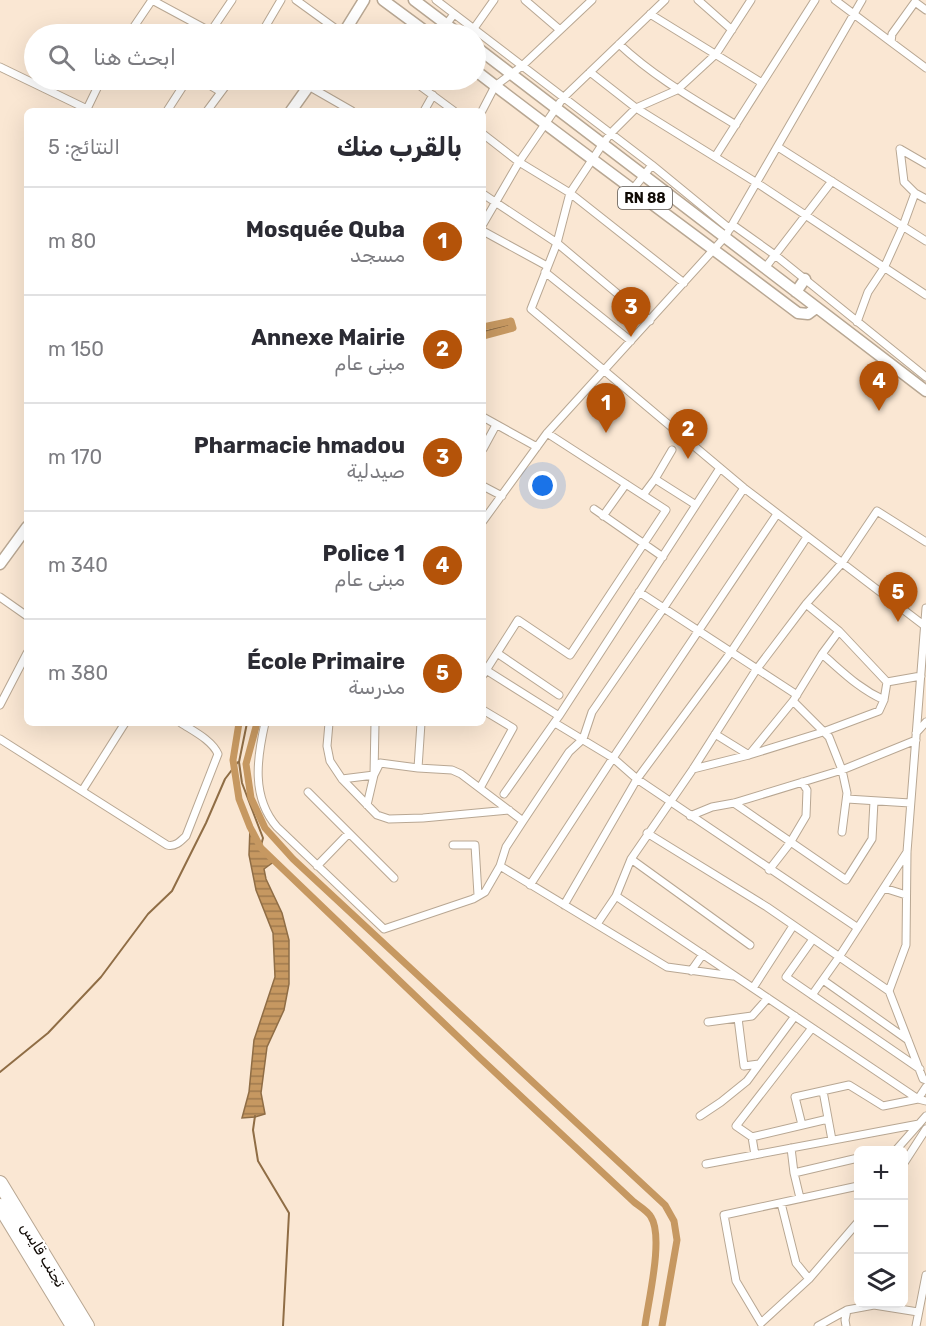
<!DOCTYPE html>
<html lang="ar">
<meta charset="utf-8">
<style>
body{margin:0;font-family:Rubik,"Noto Sans Arabic",sans-serif;background:#f7f7f7;color:#2b2b33;direction:rtl}
.controls{position:absolute;right:18px;bottom:18px;display:grid;overflow:hidden;border-radius:9px;box-shadow:0 6px 24px #0002}
.controls button{width:54px;height:54px;display:grid;place-items:center;padding:0;border:0;border-bottom:2px solid #e1e1e2;background:#fff;color:#2b2b33;font:30px sans-serif}
.you{position:absolute;left:543px;top:486px;width:21px;height:21px;margin:-15px;border:4px solid #fff;border-radius:50%;background:#1a73e8;box-shadow:0 0 0 9px #1a73e833}
.badge{display:grid;place-items:center;width:39px;height:39px;border-radius:50%;background:#b45309;color:#fff;font-size:20px;font-weight:700}
.pin{position:absolute;translate:-50% -50px;filter:drop-shadow(0 2px 3px #0008)}
.pin::after{content:'';position:absolute;top:32px;width:21px;height:18px;background:inherit;clip-path:polygon(0 0,100% 0,50% 100%)}
.list{margin:0;padding:0;list-style:none}
h2{display:flex;justify-content:space-between;align-items:center;height:78px;margin:0;padding:0 24px;font-size:26px}
h2 small{font-size:20px;font-weight:400;color:#7c7c81}
.list li{display:grid;grid-template-columns:39px 1fr auto;gap:18px;align-items:center;box-sizing:border-box;height:108px;padding:0 24px;border-top:2px solid #e1e1e2}
.list b{display:block;font-size:22px;white-space:nowrap}
.list p{margin:0;font-size:20px;white-space:nowrap;color:#7c7c81}
.list em{font-size:20px;font-style:normal;color:#7c7c81}
.icon{flex:none;width:33px;height:33px;fill:none;stroke:currentColor;stroke-width:2;stroke-linecap:round;stroke-linejoin:round}
.map{position:relative;flex:none;width:926px;height:1326px;overflow:hidden;direction:ltr}
.search{position:absolute;background:#fff;box-shadow:0 6px 24px #0002;left:24px;top:24px;width:462px;height:66px;display:flex;align-items:center;gap:15px;box-sizing:border-box;padding:0 21px;border-radius:33px;color:#7c7c81;font-size:22px}
.panel{position:absolute;background:#fff;box-shadow:0 6px 24px #0002;left:24px;top:108px;width:462px;height:618px;border-radius:9px;direction:rtl}
.map>svg:first-child{display:block}
.water{fill:url(#water-rules);stroke:#8f6d45;stroke-width:1.5}
.lines{fill:none;stroke-linecap:round;stroke-linejoin:round}
.stream{stroke:#8f6d45;stroke-width:2}
.canal{stroke:#c69861;stroke-width:7}
.street-casing{stroke:#b8a793;stroke-width:9}
.secondary-casing{stroke:#b8a793;stroke-width:13}
.primary-casing{stroke:#b8a793;stroke-width:13}
.highway-casing{stroke:#b8a793;stroke-width:16}
.street{stroke:#fff;stroke-width:7}
.secondary{stroke:#fff;stroke-width:10}
.primary{stroke:#fff;stroke-width:10}
.highway{stroke:#fff;stroke-width:14}
.labels{text-anchor:middle;dominant-baseline:central;stroke-width:4.5;stroke-linejoin:round;paint-order:stroke}
.shield{fill:#fff;stroke:#585450;stroke-width:1.5}
.shield-label{font-size:14px;font-weight:bold;fill:#100a05}
.street-label{font-size:15px;fill:#100a05;stroke:#fff}
</style>
<div class="map">
<svg width="926" height="1326" viewBox="0 0 926 1326">
<defs>
<pattern id="water-rules" width="6" height="5" patternUnits="userSpaceOnUse" patternTransform="scale(1.5)"><rect width="6" height="5" fill="#c69861"/><path d="M0 2.5h6" fill="none" stroke="#9f7a4e"/></pattern>
</defs>
<rect width="100%" height="100%" fill="#fae7d3"/>
<path class="water" d="M250,827L261,848L275,861L264,869L266,879L282,913L289,940V984L284,1010L267,1047L261,1093L265,1114L255,1117L242,1118L249,1092L254,1040L275,977L273,933L256,890L249,855Z"/>
<g class="lines">
<path class="stream" d="M483,332L508,325
M247,723L239,762L242,783L263,838L260,849
M0,1072L48,1033L101,977L148,914L172,891L206,823L225,779L238,762
M255,1116L253,1130L258,1161L289,1213L283,1326"/>
<path class="canal" d="M483,327L511,321L513,328L483,336
M239,723L233,760L239,799L250,827L261,848L481,1059L634,1202C639,1206 648,1211 651,1217C664,1237 648,1302 645,1326
M257,723L246,764L251,798L265,828L293,859L665,1205L674,1221L677,1240L662,1326"/>
<g class="street-casing">
<path id="street" d="M152,0L215,34
M296,0L343,34
M436,0L652,165L730,229
M525,0L560,30
M698,0L732,30
M751,0L716,54L677,90L636,108L611,133L602,145L570,193L557,243L531,309L744,488L926,627
M835,0L891,42
M926,10L915,2L892,34L891,42L926,68
M650,14L762,83
M346,29L354,34
M129,34L152,0
M209,34L232,0
M261,34L281,0
M439,34L454,14
M470,34L494,0
M619,44C654,77 695,100 736,125
M0,67L87,109
M590,72L636,108L757,183L926,295
M201,80L221,92
M298,80L352,111
M412,80L454,111
M86,111L101,80
M167,111L187,80
M207,111L230,80
M424,111L433,95
M482,111L495,86L522,66L592,0
M483,134L519,162L570,193L684,283
M778,147L926,241
M900,149L904,182L915,193
M900,149L926,164
M715,157L815,0
M633,189L652,165
M483,194L557,243L650,321
M483,224L519,162L563,98L665,0
M733,225L775,255L926,377
M483,231L547,266
M765,268L832,181
M545,272L631,341
M857,322L868,292L884,268L903,226L915,193L926,199
M483,417L537,447
M483,449L496,425
M655,479L696,505
M483,486L502,496
M643,495L655,479L672,450
M594,509L663,557
M603,516L626,484
M483,521L547,433L725,237L862,0
M639,592L797,695
M0,597L27,616
M497,653L559,695
M822,654C843,672 858,688 884,700
M486,670L559,716
M483,675L518,620L570,655L666,510L547,433
M887,682L921,676
M793,701L829,737L842,770L847,793L842,832
M0,705L27,653
M265,723C257,758 251,797 277,827L384,929L473,899L485,892L500,866L506,847L523,821L569,752L583,739L592,712L663,609L744,488
M329,723L327,746L330,761L342,779L377,815L389,819L423,818L509,810
M555,723L613,758L637,779L858,928
M916,733L926,722
M715,734L749,755L793,701L822,654L839,631
M0,739L167,845C175,847 180,842 186,836L218,754C212,740 193,731 181,723
M418,768L421,723
M693,769L749,755L823,732L879,711L884,700L887,682L839,631L806,604
M342,779L374,775L380,763L418,768L452,770L461,774L523,821
M480,788L513,728L483,710
M82,791L125,723
M308,792L394,878
M504,794L559,716L720,468
M847,799L910,803
M734,803L846,880L872,839L874,801
M367,805L374,775L375,723
M690,816L712,807L734,803L842,770L916,740
M647,833L767,907L889,991L923,1079L926,1080
M453,845H475L478,895
M631,859L750,945
M317,866L349,833
M500,866L667,967L733,976
M769,870L790,843L806,816L807,790L802,782
M530,885L613,758L777,514
M884,888L906,895
M616,896L918,1099L883,1106L849,1085L795,1097L802,1125
M564,905L637,779L731,652L807,537
M597,924L616,896L631,859L693,769L756,670L806,604L842,563L877,511L926,542
M813,939L786,977L920,1069
M691,971L703,954
M823,980L908,1040
M753,988L793,926
M889,991L906,945L907,852L926,608
M812,995L839,957L907,852
M738,1018L744,1066L759,1064
M708,1022L752,1016L768,998
M926,1087L918,1099L926,1101
M823,1091L832,1140
M700,1116L721,1102L747,1081L795,1016
M752,1137L828,1119
M791,1148L794,1173L800,1198
M896,1150L926,1116
M755,1155L752,1137L736,1126L812,1028
M904,1163L926,1129
M706,1164L919,1124
M794,1173L858,1158
M858,1186L724,1215L736,1281L761,1323L809,1279L858,1222
M781,1203L796,1263L809,1279
M818,1326L847,1310L874,1305L918,1312
M846,1326L845,1320L847,1310
M916,1326L926,1275"/>
</g>
<g class="secondary-casing">
<path id="secondary" d="M343,34L364,0
M291,111L313,80
M0,564L27,527"/>
</g>
<g class="primary-casing">
<path id="primary" d="M383,0L429,34
M414,0L459,34
M476,47L926,391
M476,71C582,153 691,232 798,313L808,314L816,308
M796,292L805,279"/>
</g>
<g class="highway-casing">
<path id="highway" d="M0,1183L87,1326
M0,1206L73,1326"/>
</g>
<use href="#street" class="street"/>
<use href="#secondary" class="secondary"/>
<use href="#primary" class="primary"/>
<use href="#highway" class="highway"/>
</g>
<g class="labels">
<rect class="shield" x="618" y="187" width="54" height="22" rx="4.5"/>
<g class="shield-label">
<text x="645" y="198">RN 88</text>
</g>
<g class="street-label">
<text transform="translate(43 1255) rotate(59)">تجنب قايس</text>
</g>
</g>
</svg>
<div class="controls">
<button>+</button>
<button>−</button>
<button><svg class="icon" aria-label="layers" viewBox="0 0 24 24"><path d="M12 4l9 5-9 5-9-5zM3 14l9 5 9-5"/></svg></button>
</div>
<div class="you"></div>
<div class="pin badge" style="left:606px;top:433px">1</div>
<div class="pin badge" style="left:688px;top:459px">2</div>
<div class="pin badge" style="left:631px;top:337px">3</div>
<div class="pin badge" style="left:879px;top:411px">4</div>
<div class="pin badge" style="left:898px;top:622px">5</div>
<div class="search"><svg class="icon" aria-label="search" viewBox="0 0 24 24"><circle cx="10" cy="10" r="6"/><path d="M15 15l6 6"/></svg>ابحث هنا</div>
<section class="panel">
<h2>بالقرب منك<small>النتائج: 5</small></h2>
<ul class="list">
<li><span class="badge">1</span><div><b>Mosquée Quba</b><p>مسجد</p></div><em>80 m</em></li>
<li><span class="badge">2</span><div><b>Annexe Mairie</b><p>مبنى عام</p></div><em>150 m</em></li>
<li><span class="badge">3</span><div><b>Pharmacie hmadou</b><p>صيدلية</p></div><em>170 m</em></li>
<li><span class="badge">4</span><div><b>Police 1</b><p>مبنى عام</p></div><em>340 m</em></li>
<li><span class="badge">5</span><div><b>École Primaire</b><p>مدرسة</p></div><em>380 m</em></li>
</ul>
</section>
</div>
